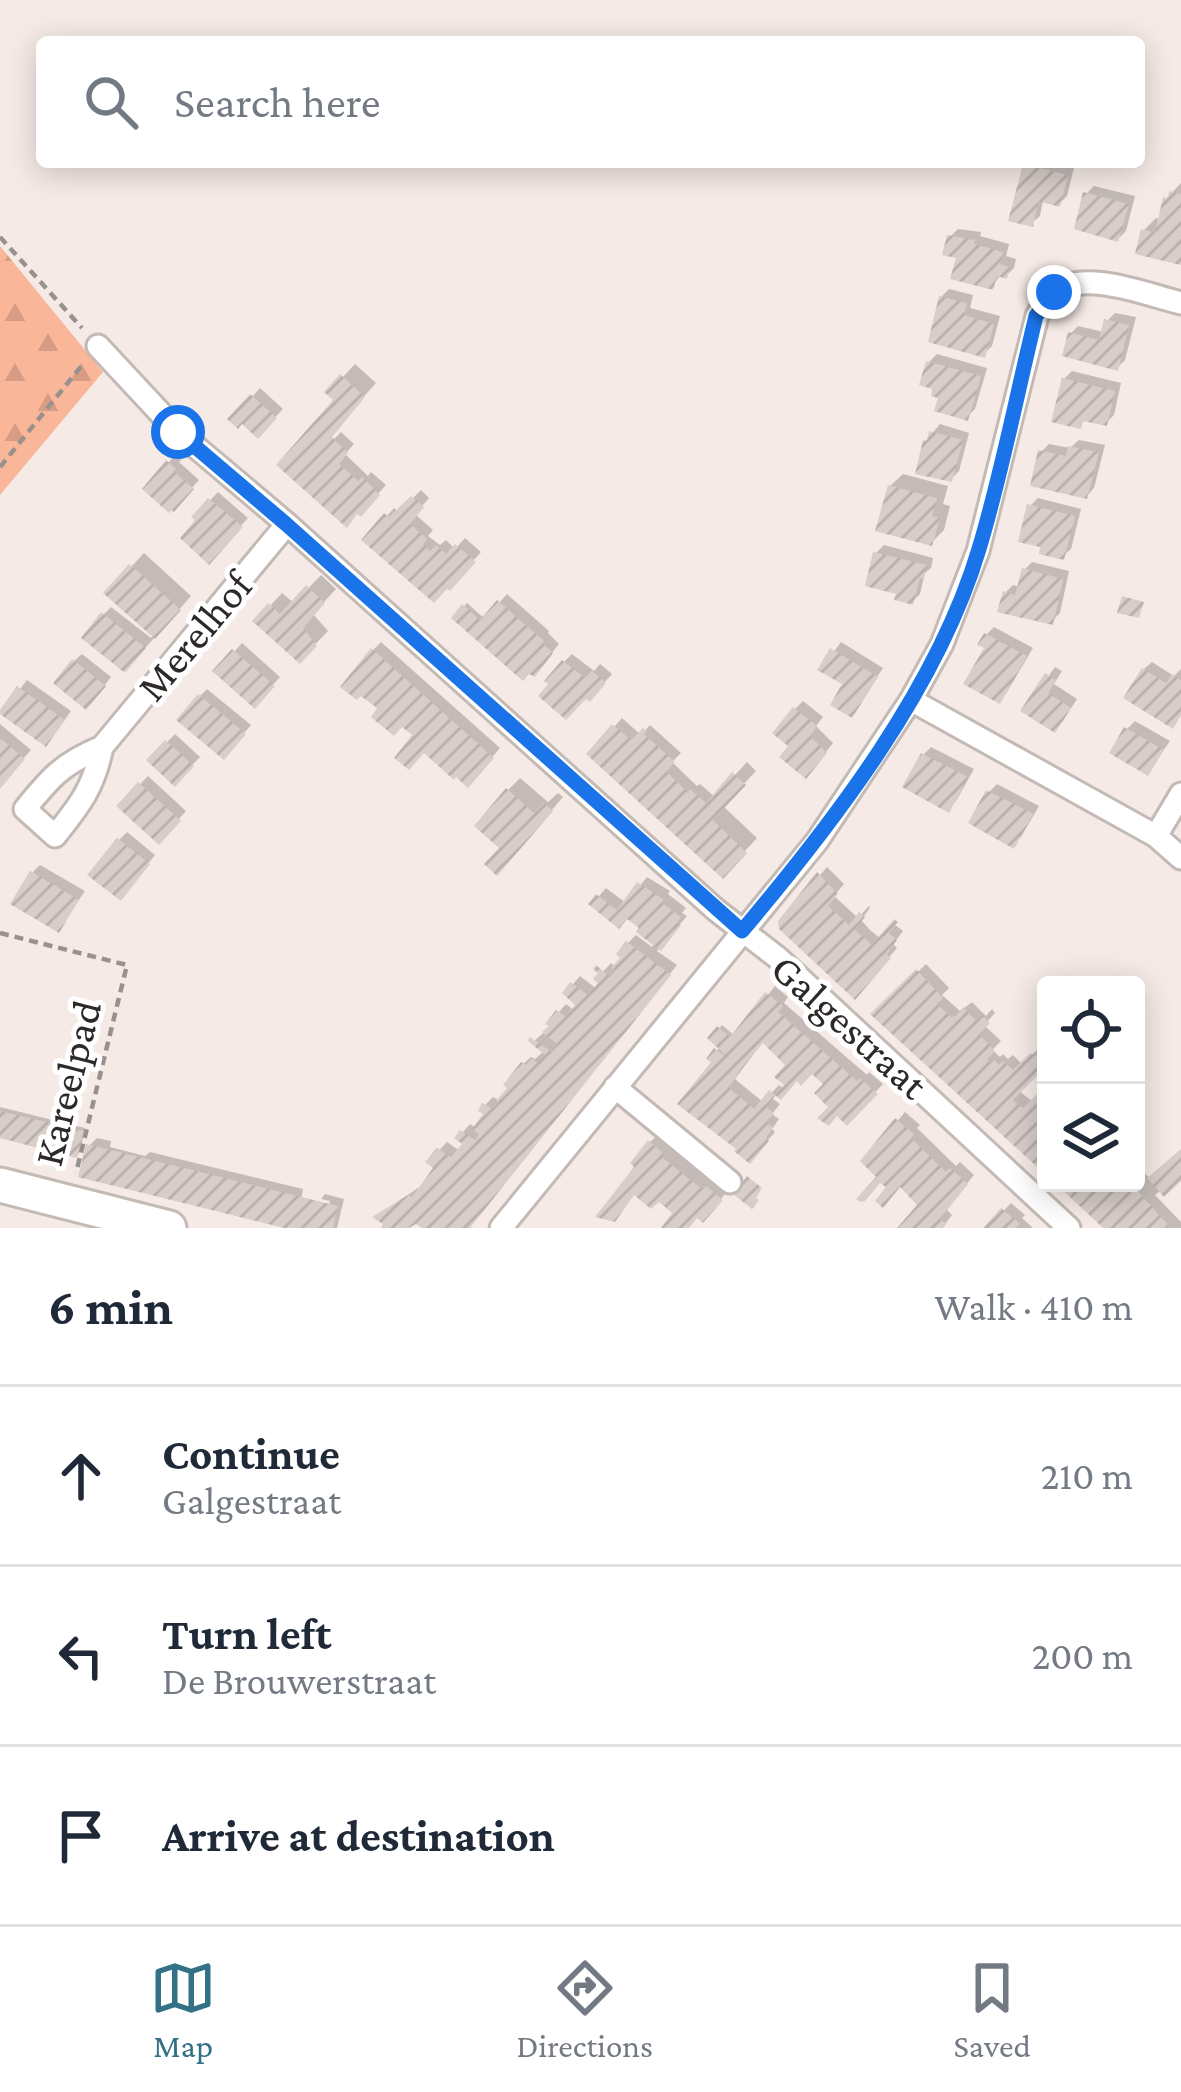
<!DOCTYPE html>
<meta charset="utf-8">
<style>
body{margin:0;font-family:"Crimson Pro",serif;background:#f2f2f3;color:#1f2937}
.controls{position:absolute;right:36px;bottom:36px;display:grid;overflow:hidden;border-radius:12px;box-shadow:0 6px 30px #0003}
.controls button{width:108px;height:108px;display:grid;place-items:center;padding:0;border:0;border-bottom:3px solid #e0e1e3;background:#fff;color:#1f2937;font:60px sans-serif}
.stop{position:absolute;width:36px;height:36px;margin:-27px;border:9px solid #1a73e8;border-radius:50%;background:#fff}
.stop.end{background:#1a73e8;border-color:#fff;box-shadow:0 3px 12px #0008}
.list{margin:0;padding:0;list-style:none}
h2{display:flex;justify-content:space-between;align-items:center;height:156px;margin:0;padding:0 48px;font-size:51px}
h2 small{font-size:39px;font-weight:400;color:#747a83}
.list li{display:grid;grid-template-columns:78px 1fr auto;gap:36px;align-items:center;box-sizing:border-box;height:180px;padding:0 48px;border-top:3px solid #e0e1e3}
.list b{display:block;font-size:45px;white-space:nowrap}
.list p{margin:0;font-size:39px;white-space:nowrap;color:#747a83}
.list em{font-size:39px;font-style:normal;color:#747a83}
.icon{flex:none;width:66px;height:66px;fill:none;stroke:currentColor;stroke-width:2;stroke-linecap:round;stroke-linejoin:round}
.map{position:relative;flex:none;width:1181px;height:1228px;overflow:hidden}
.search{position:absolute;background:#fff;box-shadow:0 6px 30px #0003;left:36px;right:36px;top:36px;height:132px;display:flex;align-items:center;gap:30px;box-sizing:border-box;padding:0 42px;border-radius:12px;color:#747a83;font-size:45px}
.sheet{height:696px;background:#fff}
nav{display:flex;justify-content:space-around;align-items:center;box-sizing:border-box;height:168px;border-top:3px solid #e0e1e3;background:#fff;font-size:33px;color:#747a83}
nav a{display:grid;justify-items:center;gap:6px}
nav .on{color:#337187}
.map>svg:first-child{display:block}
.forest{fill:url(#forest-firs)}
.shadow{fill:#0003;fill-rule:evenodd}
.building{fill:url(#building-hatch)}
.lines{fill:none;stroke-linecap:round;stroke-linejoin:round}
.minor-casing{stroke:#c4bab5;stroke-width:27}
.primary-casing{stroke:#c4bab5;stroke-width:39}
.path{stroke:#99918e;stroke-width:4.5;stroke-dasharray:9 6;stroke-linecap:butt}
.minor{stroke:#fff;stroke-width:21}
.primary{stroke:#fff;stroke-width:33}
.route{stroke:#1a73e8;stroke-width:15}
.labels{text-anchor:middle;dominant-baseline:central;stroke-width:10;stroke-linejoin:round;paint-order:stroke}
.street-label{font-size:42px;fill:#2d2928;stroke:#fff}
</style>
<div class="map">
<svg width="1181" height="1228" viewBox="0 0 1181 1228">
<defs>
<pattern id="forest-firs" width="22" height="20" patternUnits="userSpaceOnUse" patternTransform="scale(3)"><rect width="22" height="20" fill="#fab698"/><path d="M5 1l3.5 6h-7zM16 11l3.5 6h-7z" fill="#d79c83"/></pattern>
<pattern id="building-hatch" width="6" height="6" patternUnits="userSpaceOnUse" patternTransform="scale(3)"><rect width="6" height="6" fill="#d8cdc9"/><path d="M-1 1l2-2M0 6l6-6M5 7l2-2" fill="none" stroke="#bab0ad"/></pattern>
</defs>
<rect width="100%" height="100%" fill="#f5eae6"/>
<path class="forest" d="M0,246L103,372L0,495Z"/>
<path class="shadow" d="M1028,162H1052L1074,168L1067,196L1059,204L1043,200L1040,216L1032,223L1025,165Z
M1181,183V260L1143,231L1156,218L1161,220L1166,199Z
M1094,186L1135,196L1126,231L1118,239L1086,194Z
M958,229L981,232L980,236L1009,244L1006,256L1016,259L1014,268L1006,276L1001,274L992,287L950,237Z
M949,289L973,295L970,308L1000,316L992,346L984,354L941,297Z
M1115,313L1136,317L1125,360L1117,368L1070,334L1078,326L1104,332L1107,321Z
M937,354L987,368L975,409L967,417L929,362Z
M355,364L376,383L322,444L326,447L341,432L354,444L345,454L368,476L371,472L386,485L361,513L295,477L338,400L329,392Z
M1072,371L1121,383L1114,415L1106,423L1087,418L1080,425L1064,379Z
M260,388L283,409L258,435L242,420L232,419Z
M940,424L969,433L959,471L951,479L925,442Z
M1079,440L1105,445L1094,488L1087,496L1041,452L1049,444L1070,448Z
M176,454L182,459L179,462L199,480L174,508L146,489Z
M903,474L948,486L943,504L950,506L944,530L931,543L890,486Z
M421,490L429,498L415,514L433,530L428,536L440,545L446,540L455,549L465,538L481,552L449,587L366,540L394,508L399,512Z
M218,492L248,518L209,561L200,520L195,516Z
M1038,498L1081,509L1071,549L1063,556L1030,506Z
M884,545L933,558L931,568L925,573L920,594L912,602L899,592L876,553Z
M144,553L191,596L133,662L104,614L111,607L151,638L154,634L107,593Z
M1032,562L1069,571L1060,613L1052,621L1005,593L1013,585L1020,587L1024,570Z
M321,575L336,589L313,614L328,631L300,660L256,621L282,593L294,603Z
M507,594L549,631L548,633L559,644L542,665L455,617L467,603L485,619Z
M994,627L1033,648L1007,692L999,700L986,635Z
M381,642L500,748L476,776L381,707L373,650Z
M841,642L883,668L852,715L847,683L822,668Z
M242,643L280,677L255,705L217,671Z
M82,654L111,677L94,699L74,661Z
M572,654L594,671L600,664L612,674L590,698L564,662Z
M1152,662L1174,676L1181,669V715L1172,725L1144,669Z
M1055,667L1062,671L1054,684L1077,699L1062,722L1024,710Z
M27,680L71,711L53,736L2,712Z
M207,689L251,725L231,748L200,696Z
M803,701L823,717L816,726L833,743L814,767L792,745L795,709Z
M622,718L641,735L650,725L681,753L672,762L697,786L700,784L715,797L747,762L756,771L723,806L757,838L723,875L590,754Z
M1135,721L1170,741L1148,772L1127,729Z
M0,724L31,750L0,785Z
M175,734L200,757L175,783L150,760Z
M931,747L974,769L956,801L948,809L923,755Z
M148,776L186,811L159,841L120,805Z
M520,778L548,802L558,793L563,797L509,860L503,847L508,790Z
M997,784L1039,806L1021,837L1013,845L989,792Z
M127,832L155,855L128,889L119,840Z
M40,865L85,891L59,929L32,873Z
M827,867L844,884L834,896L844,905L858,918L869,906L870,908L861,920L870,930L881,939L894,924L903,931L893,944L897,948L863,988L781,922Z
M647,877L670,891L668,894L686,908L682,913L687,916L657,951L677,965L468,1228H427L416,1220L403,1228H385L387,1223L377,1216L418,1188L420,1190L437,1168L429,1161L447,1142L460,1151L466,1143L463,1132L470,1124L476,1128L488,1113L485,1105L493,1097L500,1101L523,1064L531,1057L535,1059L544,1051L535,1040L553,1025L549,1023L566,1004L575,1011L580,1005L566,993L573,984L580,976L597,989L602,982L597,978L611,963L616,967L628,943L636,935L652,947L655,943L644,927L628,916L592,904L606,888L626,903Z
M926,964L949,988L942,995L960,1011L972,1002L986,1016L992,1009L995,1013L984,1025L1001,1041L992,1050L1000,1057L1003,1054L1008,1059L1013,1055L1022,1064L1040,1047L1046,1050V1063L1018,1090L1033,1102L1046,1089V1170L875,1014Z
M775,986L788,997L784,1003L867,1075L869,1072L883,1084L847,1122L832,1107L827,1083L812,1070L797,1078L781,1096L777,1093L773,1099L780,1104L772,1114L779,1119L772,1129L775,1132L757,1153L716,1062L711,1058L720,1046L711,1038L722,1025L735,1036ZM764,1040L790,1065L788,1084L784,1089L779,1085L763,1102L735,1079Z
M0,1107L85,1128L80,1152L77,1155L0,1135Z
M905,1112L920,1125L917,1128L956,1166L960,1162L974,1175L946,1209L952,1215L942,1228H904L921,1205L900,1184L890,1187L864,1161Z
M658,1135L670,1145L668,1148L713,1184L716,1180L728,1191L702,1219L697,1215L686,1228H665L676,1213L638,1166L650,1142Z
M97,1138L111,1141L110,1147L145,1156L150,1152L303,1189L301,1200L328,1207L330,1201L321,1199L325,1194L344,1199L337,1228H297L132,1188L89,1146Z
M1181,1151V1177L1155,1195L1181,1222V1228H1108L1060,1183H1136V1165L1151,1179Z
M1011,1203L1025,1215L1022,1218L1033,1228H987Z"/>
<path class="building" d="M1023,164L1068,175L1060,207L1038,201L1033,227L1008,221Z
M1169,191L1181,194V265L1135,254L1141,229L1155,233L1163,197L1168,198Z
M1083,192L1129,204L1118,242L1074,229Z
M947,235L975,240L974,244L1003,252L1000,264L1010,267L1007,279L997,276L993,290L950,279L956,258L942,255Z
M939,296L967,303L964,315L994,324L985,358L928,342Z
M1104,319L1129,325L1118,371L1062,356L1068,332L1099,340Z
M926,361L981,376L968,421L934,411L938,398L931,396L932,389L919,385Z
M340,374L365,397L332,437L348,453L339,464L358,481L362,477L380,495L361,517L357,514L347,528L276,465L333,400L324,392Z
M1062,378L1115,391L1107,426L1083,421L1081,429L1051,422Z
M250,394L277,418L258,439L242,424L238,429L227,419Z
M929,431L963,440L952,482L915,474L923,440L927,441Z
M1068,446L1099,452L1087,499L1030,486L1038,450L1066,456Z
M166,460L176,469L173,471L194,489L174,512L171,510L169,513L142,489Z
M888,485L937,498L932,516L940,518L932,546L875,531Z
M411,496L424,507L410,524L427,539L423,545L430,551L436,545L446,554L455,544L476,562L450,591L447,589L434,603L361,540L384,513L389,517Z
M208,498L243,527L209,565L180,538L195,520L191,517Z
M1027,504L1075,516L1064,560L1039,554L1040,547L1018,542Z
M873,552L927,565L924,579L920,578L913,605L894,600L896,594L865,586Z
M129,564L181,610L155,639L103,593Z
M1022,568L1063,579L1053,625L997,612L1003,591L1015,595Z
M306,585L325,603L303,628L317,646L300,664L252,621L268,603L280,614Z
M1122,596L1144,602L1139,618L1117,613Z
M497,600L544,641L542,643L553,653L535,677L529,674L523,681L451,618L462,604L480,620Z
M101,612L146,648L125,673L81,638Z
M984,633L1027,656L1000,704L963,684L984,648L977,645Z
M371,648L494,758L468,788L456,777L454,780L424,753L409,770L394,758L412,735L402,727L394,736L371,717L377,708L361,696L357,700L340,687Z
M830,648L878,677L852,718L830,705L842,684L817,670Z
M232,649L275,686L255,709L212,671Z
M72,659L106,686L86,710L53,683Z
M562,660L584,677L591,670L606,683L590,702L586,699L566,720L538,696L548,684L544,681Z
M1142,668L1166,683L1172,674L1181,680V715L1173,729L1123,698Z
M1045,673L1056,680L1048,693L1071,708L1055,733L1020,711Z
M17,686L65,720L46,747L0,714V710Z
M198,694L246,734L224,760L176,720Z
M793,707L817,726L810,736L827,753L806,779L779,757L788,746L772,733Z
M612,724L631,740L643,728L647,731L644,734L675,762L667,772L688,793L690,789L706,803L732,772L746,785L713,820L747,853L723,879L586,754Z
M1124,727L1164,750L1148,776L1109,753Z
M0,738L25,759L0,789Z
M165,740L194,766L175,787L146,760Z
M921,753L968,777L949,813L902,787Z
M138,782L181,821L159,845L116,806Z
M506,788L534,813L544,803L553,811L497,876L484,864L499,848L474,826Z
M986,790L1033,814L1014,849L968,823Z
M117,838L150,864L121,901L87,875Z
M30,871L79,900L59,933L10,904Z
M817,872L838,894L828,906L836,913L849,925L859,912L865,917L855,930L872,945L894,919L898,922L889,933L897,940L887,954L891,958L855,1000L779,929L778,921Z
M637,882L664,900L662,903L681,917L677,922L681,925L661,951L636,932L639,928L627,919L619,929L588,904L596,894L617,910Z
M626,941L671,975L470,1228H422L416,1224L409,1228H381L383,1224L372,1217L408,1195L412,1197L433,1168L425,1162L437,1148L451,1157L462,1144L454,1138L460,1130L475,1140L479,1134L472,1129L483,1114L478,1111L482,1103L493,1109L498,1103L496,1101L507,1088L503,1085L521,1062L526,1065L532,1059L538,1063L545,1055L528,1041L530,1037L552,1052L557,1044L542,1032L549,1026L545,1024L556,1010L566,1017L575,1005L562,993L570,982L588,995L598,983L593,979L598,973L593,969L596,965L610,977L615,971L611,968L620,958L616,954Z
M916,969L943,998L937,1004L951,1017L956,1016L963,1007L976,1021L982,1015L990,1023L979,1034L995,1051L987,1059L991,1063L994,1059L999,1065L1003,1061L1013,1070L1030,1053L1040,1058L1044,1062L1045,1068L1013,1100L1023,1108L1042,1089L1046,1093V1175L870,1014Z
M765,992L783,1006L778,1012L857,1081L860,1078L878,1094L847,1126L837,1116L829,1126L817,1118L828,1107L814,1093L823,1084L812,1074L801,1086L797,1081L781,1100L775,1095L784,1085L774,1077L785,1065L763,1043L741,1068L729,1088L754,1109L769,1090L775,1095L767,1108L774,1113L766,1123L773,1127L766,1138L769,1141L750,1164L734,1151L736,1149L677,1104L711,1062L706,1059L714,1048L732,1061L707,1038L717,1026L730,1037Z
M0,1111L84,1131L77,1158L0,1138Z
M895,1118L914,1134L911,1138L946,1172L950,1168L968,1184L940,1219L946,1224L943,1228H897L917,1205L900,1187L883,1208L875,1201L886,1187L880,1183L865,1201L861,1202L856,1199L876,1177L860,1161Z
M648,1140L664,1154L662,1157L703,1190L706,1186L723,1200L703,1223L697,1218L689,1228H661L672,1213L659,1202L651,1209L634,1195L615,1222L595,1217L634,1167L630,1163Z
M86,1144L338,1206L333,1228H284L78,1177Z
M1181,1149V1181L1164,1197L1147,1178Z
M747,1176L762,1188L756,1198L759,1200L752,1209L733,1194Z
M1055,1183H1130L1171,1228H1103Z
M1001,1208L1020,1224L1016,1228H983Z"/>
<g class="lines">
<g class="minor-casing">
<path id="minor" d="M98,346L178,432L287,524L716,910L778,958L1069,1228
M911,700L1156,836L1181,858
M102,747C62,764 51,777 25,809L55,836C80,805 94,787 102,747L287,524
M1156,836L1181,794
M615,1087L730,1182
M501,1228L817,841L911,700L942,644L978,551L1037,316C1042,308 1048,297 1055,292C1084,269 1148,295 1181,303"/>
</g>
<g class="primary-casing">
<path id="primary" d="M0,1185L169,1228"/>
</g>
<path class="path" d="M0,237L82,328
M0,467L83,364
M0,933L127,965L76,1173"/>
<use href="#minor" class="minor"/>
<use href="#primary" class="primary"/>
</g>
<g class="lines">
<path class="route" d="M178,432L286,524L742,931C834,822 938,687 979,549C1002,473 1017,393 1036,316L1054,292"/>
</g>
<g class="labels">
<g class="street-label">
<text transform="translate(194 636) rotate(-50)">Merelhof</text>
<text transform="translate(850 1026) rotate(42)">Galgestraat</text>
<text transform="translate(67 1083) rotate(-76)">Kareelpad</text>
</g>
</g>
</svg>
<div class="controls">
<button><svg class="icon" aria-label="locate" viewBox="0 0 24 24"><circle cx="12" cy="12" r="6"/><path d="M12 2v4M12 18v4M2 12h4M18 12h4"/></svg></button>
<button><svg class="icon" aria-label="layers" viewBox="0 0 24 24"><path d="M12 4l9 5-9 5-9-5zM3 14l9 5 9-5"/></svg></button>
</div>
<div class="stop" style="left:178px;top:432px"></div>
<div class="stop end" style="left:1054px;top:292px"></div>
<div class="search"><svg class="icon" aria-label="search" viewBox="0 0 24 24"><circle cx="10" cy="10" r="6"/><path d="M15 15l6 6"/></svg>Search here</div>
</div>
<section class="sheet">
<h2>6 min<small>Walk · 410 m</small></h2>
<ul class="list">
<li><svg class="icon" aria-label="ahead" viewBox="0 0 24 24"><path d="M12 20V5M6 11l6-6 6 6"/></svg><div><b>Continue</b><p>Galgestraat</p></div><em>210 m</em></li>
<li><svg class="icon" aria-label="left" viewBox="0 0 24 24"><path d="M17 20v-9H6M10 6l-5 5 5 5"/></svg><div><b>Turn left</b><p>De Brouwerstraat</p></div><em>200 m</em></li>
<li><svg class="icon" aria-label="arrive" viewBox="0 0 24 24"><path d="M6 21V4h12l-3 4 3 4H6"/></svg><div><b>Arrive at destination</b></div></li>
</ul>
</section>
<nav>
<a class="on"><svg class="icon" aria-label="map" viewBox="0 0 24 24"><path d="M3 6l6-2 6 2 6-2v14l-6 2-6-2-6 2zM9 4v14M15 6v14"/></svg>Map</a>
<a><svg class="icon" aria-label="directions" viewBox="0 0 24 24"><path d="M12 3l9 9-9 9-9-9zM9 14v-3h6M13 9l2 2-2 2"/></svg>Directions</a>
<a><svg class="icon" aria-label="saved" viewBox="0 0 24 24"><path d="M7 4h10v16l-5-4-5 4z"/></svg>Saved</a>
</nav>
